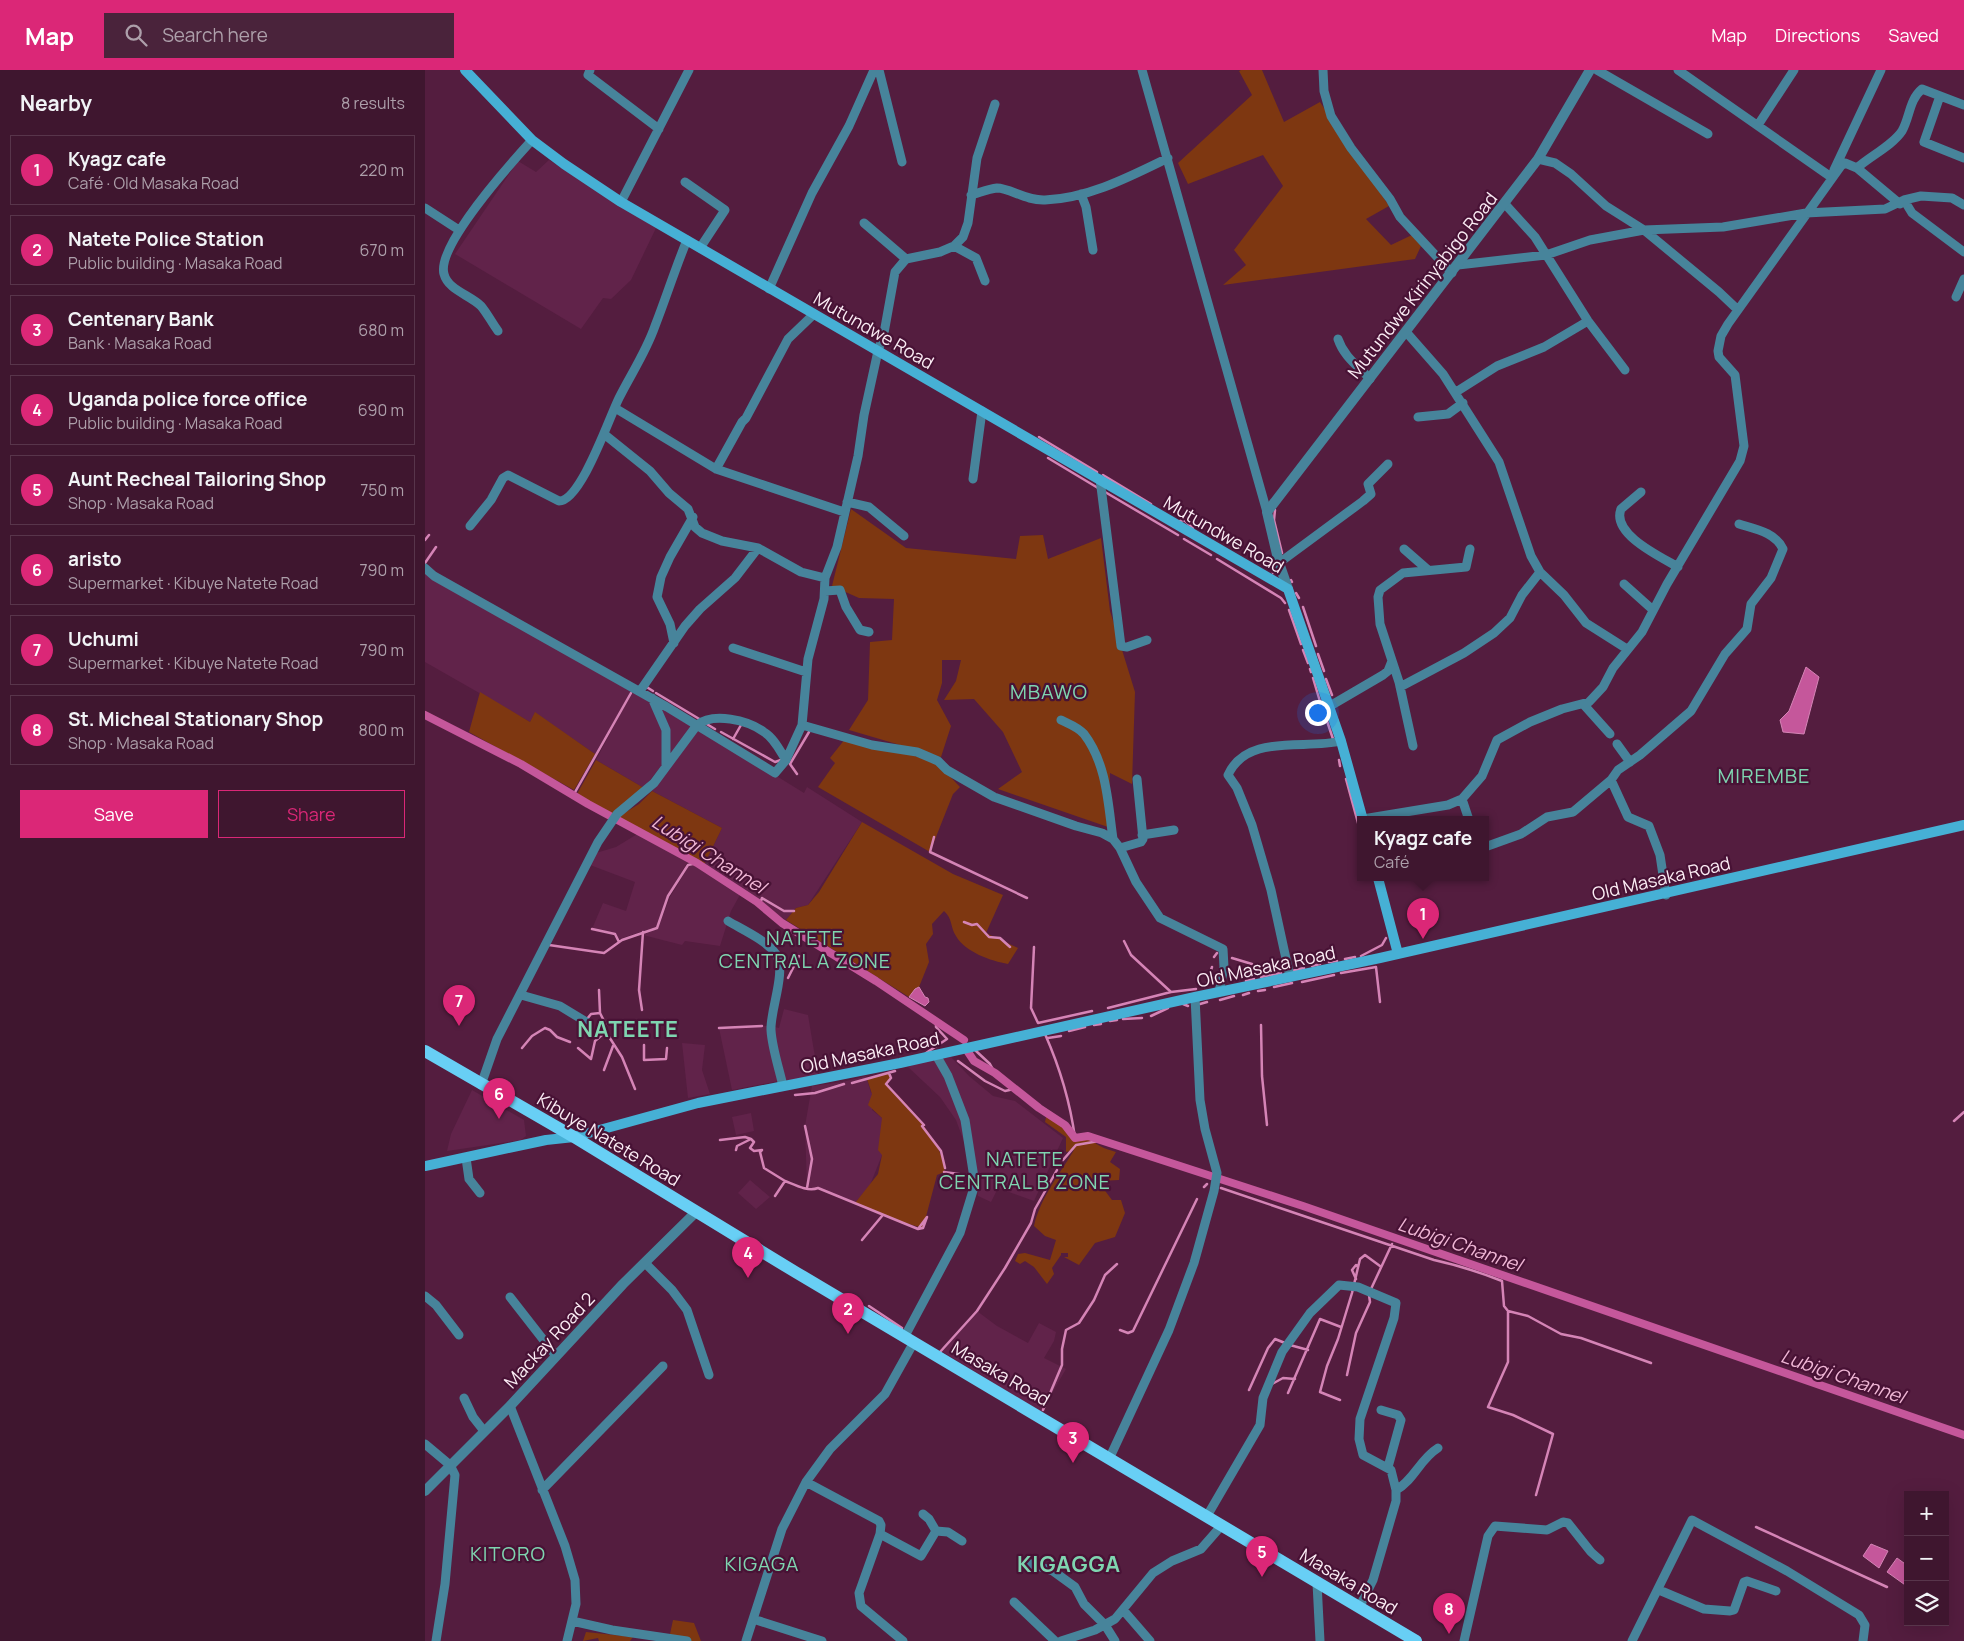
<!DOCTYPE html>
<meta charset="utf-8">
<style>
body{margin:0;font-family:Manrope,sans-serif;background:#4a233b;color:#f1f3f6}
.controls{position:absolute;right:15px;bottom:15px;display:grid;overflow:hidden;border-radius:0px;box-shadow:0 5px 20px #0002}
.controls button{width:45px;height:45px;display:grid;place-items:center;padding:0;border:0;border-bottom:1px solid #58354b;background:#3f162f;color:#f1f3f6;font:25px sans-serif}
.you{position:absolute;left:892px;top:642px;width:18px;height:18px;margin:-12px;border:4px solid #fff;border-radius:50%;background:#1a73e8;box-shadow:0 0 0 8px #1a73e833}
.badge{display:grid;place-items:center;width:32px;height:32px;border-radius:50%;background:#db2777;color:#fff;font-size:16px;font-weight:700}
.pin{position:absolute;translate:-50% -41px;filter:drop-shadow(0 1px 2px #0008)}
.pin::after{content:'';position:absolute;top:26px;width:18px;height:15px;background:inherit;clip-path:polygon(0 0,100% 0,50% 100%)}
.popup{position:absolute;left:932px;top:746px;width:132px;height:65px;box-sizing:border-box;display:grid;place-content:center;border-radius:0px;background:#3f162f;filter:drop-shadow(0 1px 4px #0005);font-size:16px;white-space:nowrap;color:#ad9faa}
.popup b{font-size:19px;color:#f1f3f6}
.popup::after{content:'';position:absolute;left:50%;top:100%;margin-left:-10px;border:10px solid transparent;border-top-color:#3f162f}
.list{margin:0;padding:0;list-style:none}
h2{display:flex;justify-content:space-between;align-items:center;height:65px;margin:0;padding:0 20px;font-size:21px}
h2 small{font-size:16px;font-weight:400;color:#ad9faa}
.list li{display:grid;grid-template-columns:32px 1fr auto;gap:15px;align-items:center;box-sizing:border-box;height:70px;margin:0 10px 10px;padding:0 10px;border:1px solid #58354b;border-radius:0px}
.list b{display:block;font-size:19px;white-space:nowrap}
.list p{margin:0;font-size:16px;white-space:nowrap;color:#ad9faa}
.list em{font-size:16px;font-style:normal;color:#ad9faa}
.actions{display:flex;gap:10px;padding:15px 20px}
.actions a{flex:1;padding:11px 0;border:1px solid #db2777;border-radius:0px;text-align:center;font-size:18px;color:#db2777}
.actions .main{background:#db2777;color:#fff}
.icon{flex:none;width:28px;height:28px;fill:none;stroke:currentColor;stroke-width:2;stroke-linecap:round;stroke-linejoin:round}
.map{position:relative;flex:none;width:1539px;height:1571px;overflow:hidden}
header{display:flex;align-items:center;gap:30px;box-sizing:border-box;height:70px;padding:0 25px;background:#db2777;color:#fff}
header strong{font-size:24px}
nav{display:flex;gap:28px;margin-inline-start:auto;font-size:18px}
.search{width:350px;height:45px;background:#4a233b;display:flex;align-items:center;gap:12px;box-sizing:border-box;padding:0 18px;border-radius:0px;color:#ad9faa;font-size:19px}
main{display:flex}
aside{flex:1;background:#3f162f}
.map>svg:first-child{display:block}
.built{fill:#61234a}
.green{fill:#7e3711}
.water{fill:#c5579b;stroke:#d584b6}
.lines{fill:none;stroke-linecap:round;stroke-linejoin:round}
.stream{stroke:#d584b6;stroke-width:2.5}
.canal{stroke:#c5579b;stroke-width:8}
.minor{stroke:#47849b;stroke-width:9}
.tertiary{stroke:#47849b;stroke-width:10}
.secondary{stroke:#46b0d5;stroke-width:10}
.primary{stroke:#68cff5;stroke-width:12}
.labels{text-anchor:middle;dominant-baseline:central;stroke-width:4.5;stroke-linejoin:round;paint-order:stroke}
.street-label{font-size:18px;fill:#fbecf4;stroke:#481235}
.water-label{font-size:19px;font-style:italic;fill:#efb6d5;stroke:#481235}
.quarter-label{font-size:20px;letter-spacing:1px;fill:#7fd5b0;stroke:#481235}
.district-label{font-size:22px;font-weight:bold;letter-spacing:1px;fill:#7fd5b0;stroke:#481235}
</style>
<header>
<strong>Map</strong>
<div class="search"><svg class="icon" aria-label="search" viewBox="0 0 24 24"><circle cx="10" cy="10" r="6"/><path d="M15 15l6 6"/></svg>Search here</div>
<nav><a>Map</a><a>Directions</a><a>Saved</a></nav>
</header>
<main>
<aside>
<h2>Nearby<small>8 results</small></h2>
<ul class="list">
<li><span class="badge">1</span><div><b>Kyagz cafe</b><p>Café · Old Masaka Road</p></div><em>220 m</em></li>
<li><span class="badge">2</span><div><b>Natete Police Station</b><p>Public building · Masaka Road</p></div><em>670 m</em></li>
<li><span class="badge">3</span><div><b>Centenary Bank</b><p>Bank · Masaka Road</p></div><em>680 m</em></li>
<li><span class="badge">4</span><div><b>Uganda police force office</b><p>Public building · Masaka Road</p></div><em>690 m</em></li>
<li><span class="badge">5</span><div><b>Aunt Recheal Tailoring Shop</b><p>Shop · Masaka Road</p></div><em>750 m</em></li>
<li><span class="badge">6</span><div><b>aristo</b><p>Supermarket · Kibuye Natete Road</p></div><em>790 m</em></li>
<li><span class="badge">7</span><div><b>Uchumi</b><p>Supermarket · Kibuye Natete Road</p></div><em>790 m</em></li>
<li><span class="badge">8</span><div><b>St. Micheal Stationary Shop</b><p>Shop · Masaka Road</p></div><em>800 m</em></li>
</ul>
<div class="actions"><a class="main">Save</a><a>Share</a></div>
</aside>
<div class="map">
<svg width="1539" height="1571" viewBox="0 0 1539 1571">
<rect width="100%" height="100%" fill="#541d3f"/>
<path class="built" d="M124,90L231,158L206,210L186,229L178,228L156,259L30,184L93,91L111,102Z
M0,503L207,620L170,684L110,643L105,652L0,592Z
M211,622L268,655L219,718L171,690L206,624Z
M272,657L379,723L382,717L437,752L383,835L371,838L361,850L279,795L297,758L227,721Z
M214,763L266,792L262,793L241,828L231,857L194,869L190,864L167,859L178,833L201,841L210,812L165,795L171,783L191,777Z
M270,794L316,823L306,841L295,876L260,871L257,875L218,865L233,858L245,827L264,796Z
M359,939L383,945L393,1005L358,1011L349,961L350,957L354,958Z
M309,956H343L354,1011L307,1020L294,958Z
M257,973L280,975L277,1000L285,1024L263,1028Z
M526,987L544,1006L568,1026L590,1031L638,1068L609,1131L573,1118L566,1132L553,1126L549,1099L531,1050L515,1027L483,997L496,992Z
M441,1006L446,1023L447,1022V1040L457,1048V1085L445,1115L430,1133L393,1118L389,1120L382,1118L380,1056L387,1016L417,1012Z
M47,1020L99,1050L101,1066L96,1070L22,1081L26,1064Z
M326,1043L329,1061L311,1065L307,1047Z
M325,1110L345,1127L331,1139L313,1123Z
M552,1241L572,1256L603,1273L614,1253L631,1262L629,1271L619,1288L641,1299L616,1342L516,1281Z"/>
<path class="green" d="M816,0H837L859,52L895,32L964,136L941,149L966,175L987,165L996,176L990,189L798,215L821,195L809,180L858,116L838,85L763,114L753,93L827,25L814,1Z
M426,439L481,478L591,489L595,466L618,465L623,489L676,468L685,541L710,622L707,714L685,703L683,757L573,719L597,702L578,662L549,629L519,630L531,611L536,590H517V613L512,630L526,656L516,687L424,660L443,630L445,572L467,570L469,529L434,528L407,516Z
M55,622L105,652L110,642L170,684L149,720L44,662Z
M420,669L477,682L512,693L535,717L528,724L505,782L393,717L410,693L405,688Z
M171,690L219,718L188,744L152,724Z
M227,721L297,758L279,795L193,747L214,734Z
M437,752L528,804L578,825L561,863L593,878L583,894C566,891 540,882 531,866C525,857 528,849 519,841L507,854L508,864L501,874L504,892L494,917L490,919L484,927L361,850L371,838L383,835L394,822Z
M464,1003L466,1008L461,1015C477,1025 525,1083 519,1102L512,1105L498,1158L477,1152L478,1154L430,1133L453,1104L457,1085L453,1080L457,1048L443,1035L447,1024L442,1009Z
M622,1043L640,1055L650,1068C673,1065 662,1069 675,1076C680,1079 686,1080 691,1082L685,1092L695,1099L694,1110L676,1111L678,1118L687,1130H696L700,1143L690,1167L670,1173L654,1195L639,1187H643V1183H636V1185L627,1198L629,1204L622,1214L609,1197L600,1191L595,1194L590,1191L593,1184L600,1183L625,1190L631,1170L620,1166L609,1156C615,1128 635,1104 649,1080L641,1082V1067L620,1052Z
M248,1550L269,1553L276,1571H252L255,1570L245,1564Z
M161,1562L208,1567L205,1571H174L173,1568L158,1571Z"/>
<path class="water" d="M1381,597L1394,607L1379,664L1358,662L1355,650L1364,641Z
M494,917L500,927L503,928L504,932L500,936L484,927L490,919Z
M1446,1474L1463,1481L1454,1498L1438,1486Z
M1472,1488L1483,1496V1517L1462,1502Z"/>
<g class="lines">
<path class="stream" d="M614,367L672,402
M623,388L673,418
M678,405L726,434
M680,422L753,465
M850,440L849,450L857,483
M755,451L759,450L768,458
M759,469L786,485
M0,470L4,465
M841,488L843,492
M792,489L856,528L860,533
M0,493L11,477
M848,503V501
M866,510L867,512
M871,523L874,528
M878,537L891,576
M864,540L876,574
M878,580L883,593
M893,584L899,601
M885,599L886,602
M888,608L896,635
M901,609L907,625
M220,616L228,621
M231,623L276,650
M899,642L908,669
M280,653L290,659
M296,662L350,692L356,690
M308,669L316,655
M914,690L915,696
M372,704L365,694L384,662
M921,709L936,764
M149,724L206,623
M509,767L505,782L602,828
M335,834L337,828L359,841H369
M539,852L547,855L552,854L564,867L575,868L585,877
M167,859L190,864L194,872
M699,871L706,885L746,922L771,919
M124,875L179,883L197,870L232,858L243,826L263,795L272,793
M609,877L606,938L613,953L667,941
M936,886L957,875L961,868
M789,887L792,883
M807,888L827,894
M920,889L930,887
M904,892L912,891
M887,896L895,894
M867,901L879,898
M785,903L787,897
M916,903L951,897L955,932
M836,907L856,903
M363,908L374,886
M821,911L829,909
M877,912L909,905
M779,917L784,909
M849,917L867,913
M833,921L840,920
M818,925L824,923
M795,930L809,926
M758,934L763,936
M775,934L782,932
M683,938L746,922
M217,940L214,920L218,862
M726,946L743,938
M162,949L166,944L175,943
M698,949L717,948
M685,951L692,950
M669,955L676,954
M836,955L837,1006L842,1055
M294,958L337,956
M179,959L197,987L210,1019
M644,961L660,957
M620,964C635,998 645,1031 650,1068
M623,968L636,966
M219,975V990L241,989L242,978
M97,978L107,966L120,958L125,960L132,967L145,972
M153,978L166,989L170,971L177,965L181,955L175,943L174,920
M550,980L565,994L570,1003
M501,983L522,969L511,957V951
M533,991L560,1011L580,1021L589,1019
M179,1000L188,976
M464,1003L466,1008L461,1014L499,1055L497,1056L516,1081L520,1098
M427,1013L470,1001
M370,1025L390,1023L419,1014
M1529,1051L1539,1042
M380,1056L387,1089L382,1118
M295,1070L320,1067L326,1069
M311,1080L312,1076L326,1069L329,1072L325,1078L329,1081L337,1080L335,1082L339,1098L360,1111
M638,1090L651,1075L674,1071
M519,1102L541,1105
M779,1117L782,1114
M796,1118L1009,1190C1032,1195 1054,1202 1077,1211L1079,1236L1083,1241L1103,1246L1136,1264L1156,1268L1226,1293
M350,1126L360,1111C370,1115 383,1122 393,1118L493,1159L498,1158L502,1147L493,1159
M437,1170L457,1146
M931,1209L927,1200L931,1195L933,1197
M946,1219L967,1174
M444,1236L477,1258
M1083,1241V1292L1063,1337L1088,1345L1128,1364L1111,1425
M695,1260L703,1263L708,1261L772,1129
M865,1275L883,1280
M515,1282L552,1241L580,1198L606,1153L610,1139L632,1100
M922,1305L931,1263L945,1232L944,1225
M847,1314L858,1308L870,1309
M824,1320L843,1278L850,1269L860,1273
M863,1323L895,1249L916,1257
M915,1330L895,1322L902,1296L913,1269L927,1223L935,1189L940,1185L955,1196
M618,1340L637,1295V1279L641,1260L654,1253L669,1230L680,1205L692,1194
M1331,1457L1462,1517"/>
<path class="canal" d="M0,645L96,694L163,734L272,793L332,832L357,853L451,911L539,970
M543,982L549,991L570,1003L614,1038L640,1055L650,1068L663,1066L878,1136L1539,1365"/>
<path class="minor" d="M165,0L163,5L234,59
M454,0L477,92
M717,0L842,442
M898,0L899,21L906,46L926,78L965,129L975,147L1027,203
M1172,0L1283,64
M1253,0L1406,107
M1515,26L1499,72L1539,88
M1333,55L1369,0
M1113,89L1130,93L1146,104L1181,136L1219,160L1298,157L1381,143L1460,139L1479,130L1496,126L1527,128L1539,135
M1432,98C1445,86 1467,76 1477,61C1485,47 1484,30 1497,19L1539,35
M1409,100L1456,0
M260,112L300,140L275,178
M656,124L661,137L668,180
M546,125C554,123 563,119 572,118C585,118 601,131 620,130C664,128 704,107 743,88
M1479,130L1487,143L1539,182
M196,132L264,0
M1080,134L1110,167L1163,251L1200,300
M0,138L34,160
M439,153L481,189
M529,176L551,188L560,211
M1033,195L1121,185L1165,170L1219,160L1294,222L1313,240
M344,219L387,123L424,56L449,0
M1531,227L1539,209
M73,261C67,253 62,243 56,236C45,225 23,220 19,204C11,176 87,92 107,70
M982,263L1018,304L1074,392L1106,486L1115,502L1139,525L1161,553L1202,579
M913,269C919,287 933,296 945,309
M1031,322L1072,296L1119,277L1163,251
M190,338L291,399L419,442
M993,347L1023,344L1038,333
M179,364L225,401L244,423L263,439L270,457L277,463L297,471L333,478L376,502L400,508
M291,399L317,352L321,348L363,269L389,244
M548,409L557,341
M675,409L696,576L702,577L722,570
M1216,422L1196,439C1186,464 1236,487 1253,497
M422,432L444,437L479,466
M45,456L66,430L78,408L83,405L134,431C156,431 184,348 194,328C206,304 221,282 230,256C241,228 250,199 262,170
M979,479L1003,500
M854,493L938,431L946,424L943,414L963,394
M0,498L9,506L242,637L350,703L361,690L377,655L383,589L399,529L400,508L412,477L433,386L439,345L453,281L459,263L470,202L481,189L515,182L529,176L538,167L543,153L552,88L570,34
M1199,514L1228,540
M400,521L415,520L421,537L435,560L444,562
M249,573L245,554L232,527L236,507L245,487L268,447
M308,578L381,602
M975,617L1039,583L1069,563L1085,548L1097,525L1115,502
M215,621L260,556L275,539L310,508L333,478
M227,628L241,660V696
M1159,635L1185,664
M905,636L958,605L963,601L967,591
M636,650C644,654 653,657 659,664C682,694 683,734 688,769
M377,655L447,675L492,682L513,691L522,700L569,727L651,756L677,763L688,769L695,778L711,812L735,848L798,879L799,897L794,922
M1192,674L1205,692
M988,676L974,612L955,554L953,527L955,520L978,503L1041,497L1045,479
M1186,710L1203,747L1224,756L1235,785L1241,825
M1037,729L1044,750
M938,749L1023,735L1037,729L1057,706L1072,670L1105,652L1137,639L1164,632L1178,617L1188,598L1217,562L1242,514L1315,391L1319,376L1310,305L1294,287L1293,281L1296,266L1303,254L1416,96L1420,93L1432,98L1475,134
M717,765L749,760
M1060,777L1096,764L1122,747L1148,742L1186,710L1193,700L1215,685L1266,641L1300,584L1322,559L1326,534L1346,508L1358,479C1350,462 1330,459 1314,454
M695,778L716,772L718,769L712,709
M303,851C318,860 341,870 351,884C362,901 345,940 346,960C347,978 354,998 358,1016
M865,907L846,820L827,755L812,718L803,705C822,663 880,680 916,671
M96,925L135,936L163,953
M56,1015L72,969L173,772L192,744L229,713L272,655C288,642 323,650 339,662C349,668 355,681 361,690
M41,1088L44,1109L55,1123
M220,1193L247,1220L262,1240L284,1305
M0,1226L11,1235L34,1265
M85,1227L131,1286
M480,1266L535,1163L550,1114L540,1050L523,1006L511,985
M39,1328L48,1347L59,1361
M85,1336L140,1476L150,1510L151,1534L142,1571
M956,1340L973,1345L976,1350L963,1397
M0,1374L25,1395L30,1405L20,1514L11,1571
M685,1387L744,1260L769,1193L789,1121L792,1103L780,1059L775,1030L770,927
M381,1412L454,1451L456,1455L455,1464L434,1523L436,1536L478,1571
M117,1420L238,1296
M971,1420C989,1410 995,1389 1013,1378
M498,1444L504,1449L511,1461
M782,1446L835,1355L838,1328L857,1282L885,1243L914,1215L933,1217L971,1233L969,1248L935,1349L934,1369L938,1385L966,1400L971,1420V1431L948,1510L934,1538
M455,1464L496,1486L511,1461L523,1462L537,1471
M603,1493L628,1501L650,1517L659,1534L680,1555L690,1571
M892,1513L895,1571
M1234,1520L1279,1539L1305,1541L1309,1540L1319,1512L1322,1511L1351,1521
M589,1532L630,1571
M699,1541L725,1571
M328,1549L397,1571
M147,1551L187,1560L262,1571
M321,1571L357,1459L381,1412L405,1379L460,1324L489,1272
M636,1571L670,1560L690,1549L728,1503L747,1491L776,1479L797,1455
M1039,1571L1063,1466L1070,1456L1122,1460L1138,1452L1143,1453L1166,1482L1175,1490
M1207,1571L1267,1450L1362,1501L1434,1545L1440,1555L1438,1571"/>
<path class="tertiary" d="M863,519L854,493L842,442L1113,89L1165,0
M0,1421L85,1336L198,1214L271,1142"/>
<path class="secondary" d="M40,0L107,70L139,94L196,132L863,519L916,671L938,750
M953,808L973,884
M0,1096L121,1070L149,1067L273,1033L475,993L770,927L955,888L1539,755"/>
<path class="primary" d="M0,981L149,1067L372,1203L991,1571"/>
</g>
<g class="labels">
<g class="street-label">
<text transform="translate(997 215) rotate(-52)">Mutundwe Kirinyabigo Road</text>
<text transform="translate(449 260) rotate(30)">Mutundwe Road</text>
<text transform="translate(799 464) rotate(30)">Mutundwe Road</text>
<text transform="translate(1236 808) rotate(-13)">Old Masaka Road</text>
<text transform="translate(841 896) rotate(-12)">Old Masaka Road</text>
<text transform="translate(445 982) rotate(-12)">Old Masaka Road</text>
<text transform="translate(184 1069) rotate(31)">Kibuye Natete Road</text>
<text transform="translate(124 1270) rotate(-47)">Mackay Road 2</text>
<text transform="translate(576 1303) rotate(30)">Masaka Road</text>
<text transform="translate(924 1511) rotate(31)">Masaka Road</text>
</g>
<g class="water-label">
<text transform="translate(284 784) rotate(32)">Lubigi Channel</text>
<text transform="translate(1035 1174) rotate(19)">Lubigi Channel</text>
<text transform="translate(1418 1306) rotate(19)">Lubigi Channel</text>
</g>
<g class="quarter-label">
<text x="624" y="621">MBAWO</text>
<text x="1339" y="705">MIREMBE</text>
<text x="380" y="867">NATETE<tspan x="380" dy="23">CENTRAL A ZONE</tspan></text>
<text x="600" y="1088">NATETE<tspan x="600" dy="23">CENTRAL B ZONE</tspan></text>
<text x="83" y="1483">KITORO</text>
<text x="337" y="1493">KIGAGA</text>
</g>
<g class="district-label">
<text x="203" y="959">NATEETE</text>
<text x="644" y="1494">KIGAGGA</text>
</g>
</g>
</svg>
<div class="controls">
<button>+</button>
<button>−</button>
<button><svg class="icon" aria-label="layers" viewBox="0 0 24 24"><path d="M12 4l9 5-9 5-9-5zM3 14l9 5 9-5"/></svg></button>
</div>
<div class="you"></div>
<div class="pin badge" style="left:998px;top:869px">1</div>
<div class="popup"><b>Kyagz cafe</b>Café</div>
<div class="pin badge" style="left:423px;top:1264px">2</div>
<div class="pin badge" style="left:648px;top:1393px">3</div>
<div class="pin badge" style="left:323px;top:1208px">4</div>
<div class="pin badge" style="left:837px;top:1507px">5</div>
<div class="pin badge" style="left:74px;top:1049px">6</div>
<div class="pin badge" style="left:34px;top:956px">7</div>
<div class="pin badge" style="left:1024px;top:1564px">8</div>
</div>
</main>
